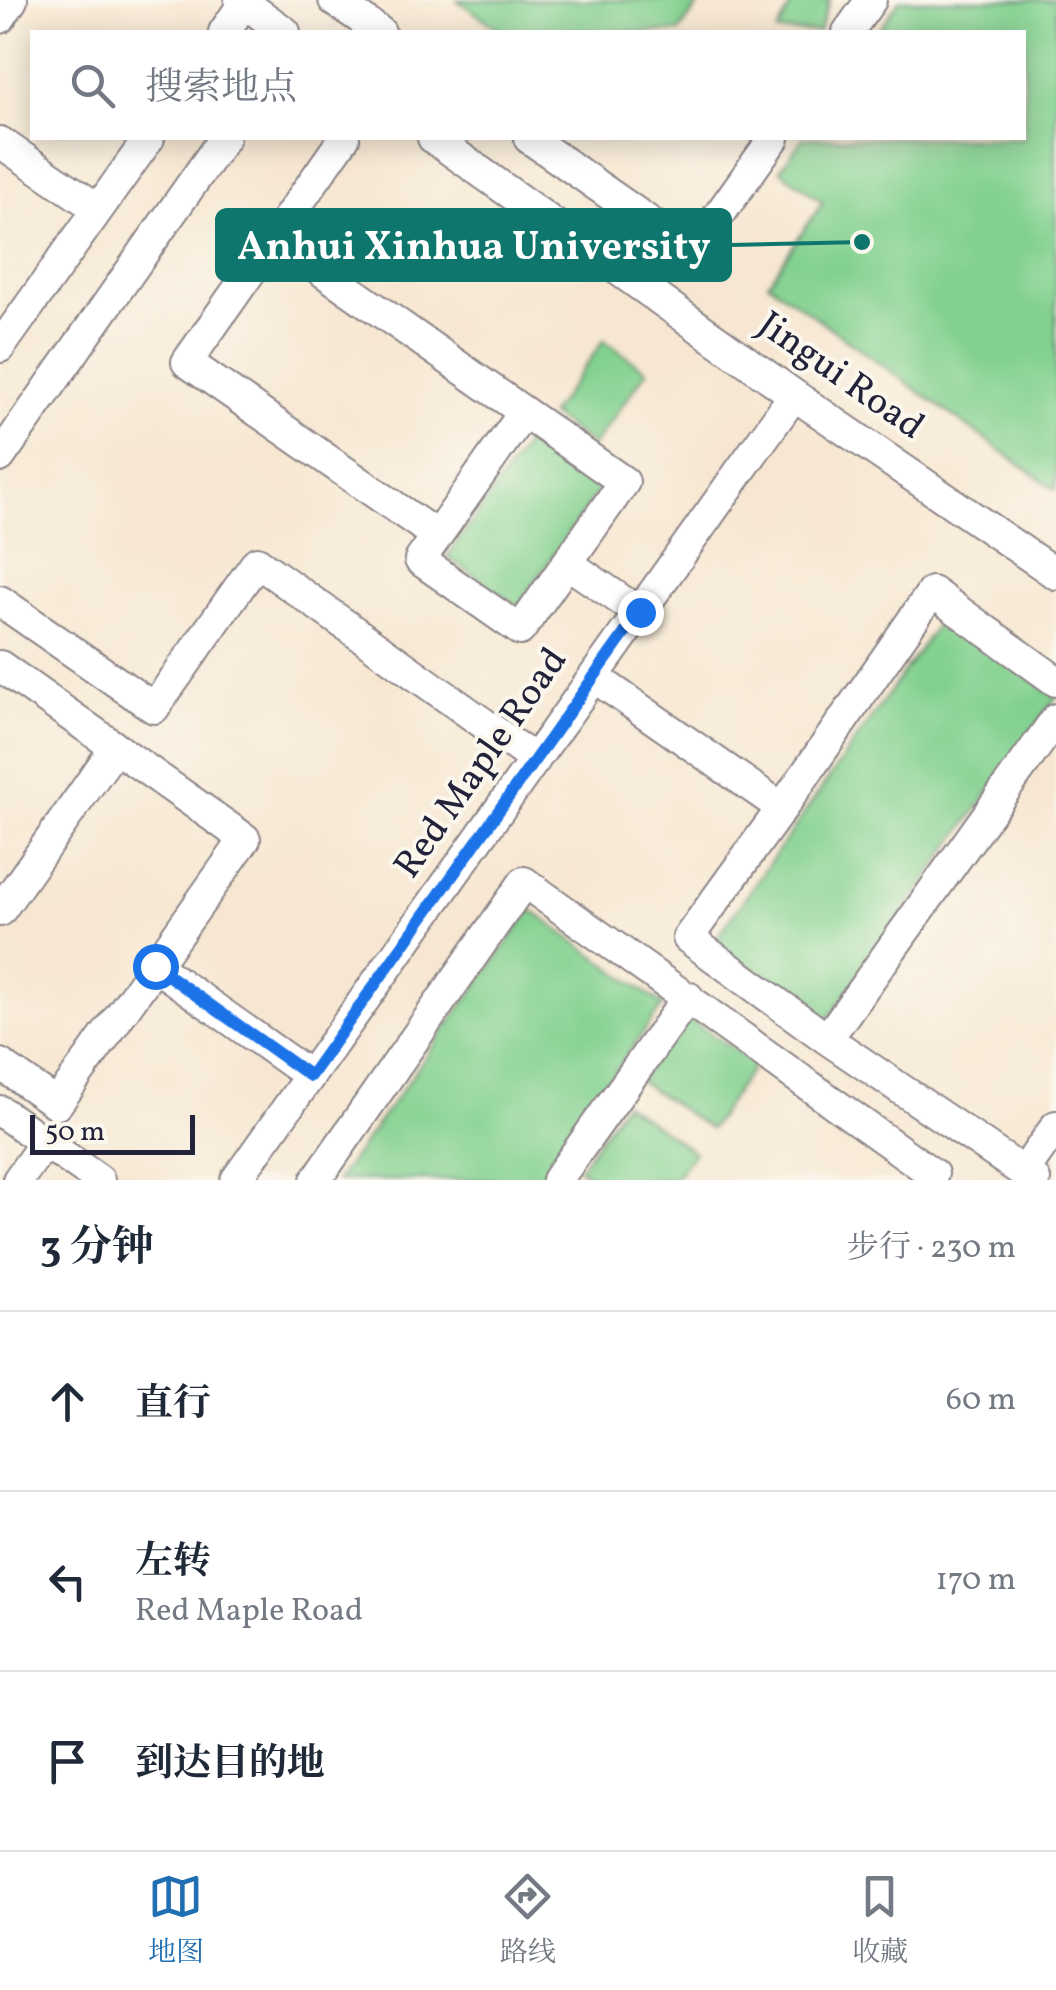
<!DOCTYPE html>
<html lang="zh">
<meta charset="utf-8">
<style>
body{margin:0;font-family:Vollkorn,"Noto Serif SC",serif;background:#f6f6f7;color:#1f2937}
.scale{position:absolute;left:30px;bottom:25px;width:165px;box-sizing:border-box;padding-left:10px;border:5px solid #22223b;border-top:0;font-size:28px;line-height:35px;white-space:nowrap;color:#22223b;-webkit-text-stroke:8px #fbf7ec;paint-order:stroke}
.stop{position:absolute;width:30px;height:30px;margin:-22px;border:8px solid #1a73e8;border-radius:50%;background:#fff}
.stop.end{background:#1a73e8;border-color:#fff;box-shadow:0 2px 10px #0008}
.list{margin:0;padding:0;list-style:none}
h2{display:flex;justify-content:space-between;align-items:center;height:130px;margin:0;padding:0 40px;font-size:42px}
h2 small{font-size:32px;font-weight:400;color:#747a83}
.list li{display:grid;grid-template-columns:65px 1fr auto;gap:30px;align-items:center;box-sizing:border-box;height:180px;padding:0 40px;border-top:2px solid #e0e1e3}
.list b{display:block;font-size:38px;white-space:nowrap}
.list p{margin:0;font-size:32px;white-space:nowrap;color:#747a83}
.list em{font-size:32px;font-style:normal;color:#747a83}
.icon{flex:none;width:55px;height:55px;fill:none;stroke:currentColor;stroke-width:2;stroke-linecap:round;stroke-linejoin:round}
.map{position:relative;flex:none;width:1056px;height:1180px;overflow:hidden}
.search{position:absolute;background:#fff;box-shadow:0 5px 25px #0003;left:30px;right:30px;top:30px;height:110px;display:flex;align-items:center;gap:25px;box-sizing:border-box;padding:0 35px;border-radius:0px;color:#747a83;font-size:38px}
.sheet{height:670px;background:#fff}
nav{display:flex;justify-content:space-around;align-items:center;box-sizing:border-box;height:140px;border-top:2px solid #e0e1e3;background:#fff;font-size:28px;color:#747a83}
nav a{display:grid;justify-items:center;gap:5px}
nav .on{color:#1f6fb2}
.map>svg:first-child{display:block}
.green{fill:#83d190;stroke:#527a66;stroke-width:2.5}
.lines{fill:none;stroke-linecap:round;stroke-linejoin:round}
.minor-casing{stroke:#8c8486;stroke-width:34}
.minor{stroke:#fff;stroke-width:30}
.route{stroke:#1a73e8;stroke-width:12}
.labels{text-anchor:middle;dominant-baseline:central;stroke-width:8;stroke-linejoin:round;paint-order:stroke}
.street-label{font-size:38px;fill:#22223b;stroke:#fbf7ec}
.leader{fill:none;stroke:#0f766e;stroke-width:4}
.callout-dot{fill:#0f766e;stroke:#fbf7ec;stroke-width:4}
.callout{fill:#0f766e;stroke:#0f766e;stroke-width:4}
.callout-label{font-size:40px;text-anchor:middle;font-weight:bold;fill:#fff}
</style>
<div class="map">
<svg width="1056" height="1180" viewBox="0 0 1056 1180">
<rect width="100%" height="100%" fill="#fbf7ec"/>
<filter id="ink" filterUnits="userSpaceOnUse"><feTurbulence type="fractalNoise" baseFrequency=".01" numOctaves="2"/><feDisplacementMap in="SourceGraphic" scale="20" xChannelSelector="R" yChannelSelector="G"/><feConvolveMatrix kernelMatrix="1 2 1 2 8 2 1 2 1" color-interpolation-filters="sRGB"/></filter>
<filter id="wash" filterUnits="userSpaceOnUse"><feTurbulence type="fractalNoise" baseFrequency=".0048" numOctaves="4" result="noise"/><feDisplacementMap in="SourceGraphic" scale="40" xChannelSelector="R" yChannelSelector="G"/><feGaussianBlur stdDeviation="2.25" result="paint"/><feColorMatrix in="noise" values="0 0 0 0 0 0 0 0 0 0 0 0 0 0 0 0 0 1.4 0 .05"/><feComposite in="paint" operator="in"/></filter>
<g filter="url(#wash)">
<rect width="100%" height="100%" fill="#f7e7d2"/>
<path class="green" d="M457,0H702L679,32H503Z
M794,0H830L819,32H777Z
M900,0H1056V490L768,283L823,202L780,170L803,138H1024V32H877Z
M604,340L647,371L593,446L550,415Z
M532,435L603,484L518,606L447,557Z
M943,616L1056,697L827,1021L714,942Z
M531,910L663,1005L538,1180H337Z
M685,1016L755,1064L710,1129L639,1081Z
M624,1103L694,1152L674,1180H595L579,1168Z"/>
</g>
<g filter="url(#ink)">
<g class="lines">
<g class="minor-casing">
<path id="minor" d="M240,0L285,32
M334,0L380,32
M0,18L12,0
M224,32L244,3
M848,32L871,0
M433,138L794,395L1056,574
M529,138L678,242H694L709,229L774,138
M0,142L98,209
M275,238L624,482L520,630L420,560L437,536L187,362L344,138
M0,347L149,138
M0,457L224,138
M437,536L524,412
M567,563L640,613
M0,601L154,708L257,562L535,760
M0,666L245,839L57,1104L0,1064
M594,677L782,808L932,592L1056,681
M782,808L688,938L827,1039
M0,911L115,748
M155,966L310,1076
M0,1111L99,1180
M1024,1172L1056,1126
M18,1180L45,1142
M236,1180L794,395
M316,1180L524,882L933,1174L929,1180
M557,1180L688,997
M1035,1180L827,1039L1056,719"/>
</g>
<use href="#minor" class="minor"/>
</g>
</g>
<g class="lines" filter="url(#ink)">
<path class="route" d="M155,966L310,1076L640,612"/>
</g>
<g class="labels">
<g class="street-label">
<text transform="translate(840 377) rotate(35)">Jingui Road</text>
<text transform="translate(482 764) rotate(-55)">Red Maple Road</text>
</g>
</g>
<path class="leader" d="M862 242L730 245"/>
<circle class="callout-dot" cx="862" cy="242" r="10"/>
<rect class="callout" x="217" y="210" width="513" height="70" rx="10"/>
<g class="callout-label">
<text x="474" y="259">Anhui Xinhua University</text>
</g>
</svg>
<div class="scale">50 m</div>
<div class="stop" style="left:155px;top:966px"></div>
<div class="stop end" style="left:640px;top:612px"></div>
<div class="search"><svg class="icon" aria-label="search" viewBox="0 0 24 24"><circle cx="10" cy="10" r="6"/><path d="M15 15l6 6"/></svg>搜索地点</div>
</div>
<section class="sheet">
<h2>3 分钟<small>步行 · 230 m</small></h2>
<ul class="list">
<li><svg class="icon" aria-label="ahead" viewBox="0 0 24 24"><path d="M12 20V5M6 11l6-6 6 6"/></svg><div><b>直行</b></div><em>60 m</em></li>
<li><svg class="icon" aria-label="left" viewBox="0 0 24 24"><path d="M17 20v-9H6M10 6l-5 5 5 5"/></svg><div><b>左转</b><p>Red Maple Road</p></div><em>170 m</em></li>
<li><svg class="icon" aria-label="arrive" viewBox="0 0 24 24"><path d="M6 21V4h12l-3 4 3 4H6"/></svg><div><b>到达目的地</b></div></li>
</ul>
</section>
<nav>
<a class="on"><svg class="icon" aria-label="map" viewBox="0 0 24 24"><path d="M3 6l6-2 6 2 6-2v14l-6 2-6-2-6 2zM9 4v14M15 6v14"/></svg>地图</a>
<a><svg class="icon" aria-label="directions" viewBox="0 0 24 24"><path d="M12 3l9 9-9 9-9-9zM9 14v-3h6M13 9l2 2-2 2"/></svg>路线</a>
<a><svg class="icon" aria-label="saved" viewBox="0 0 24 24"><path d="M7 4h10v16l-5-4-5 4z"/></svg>收藏</a>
</nav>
